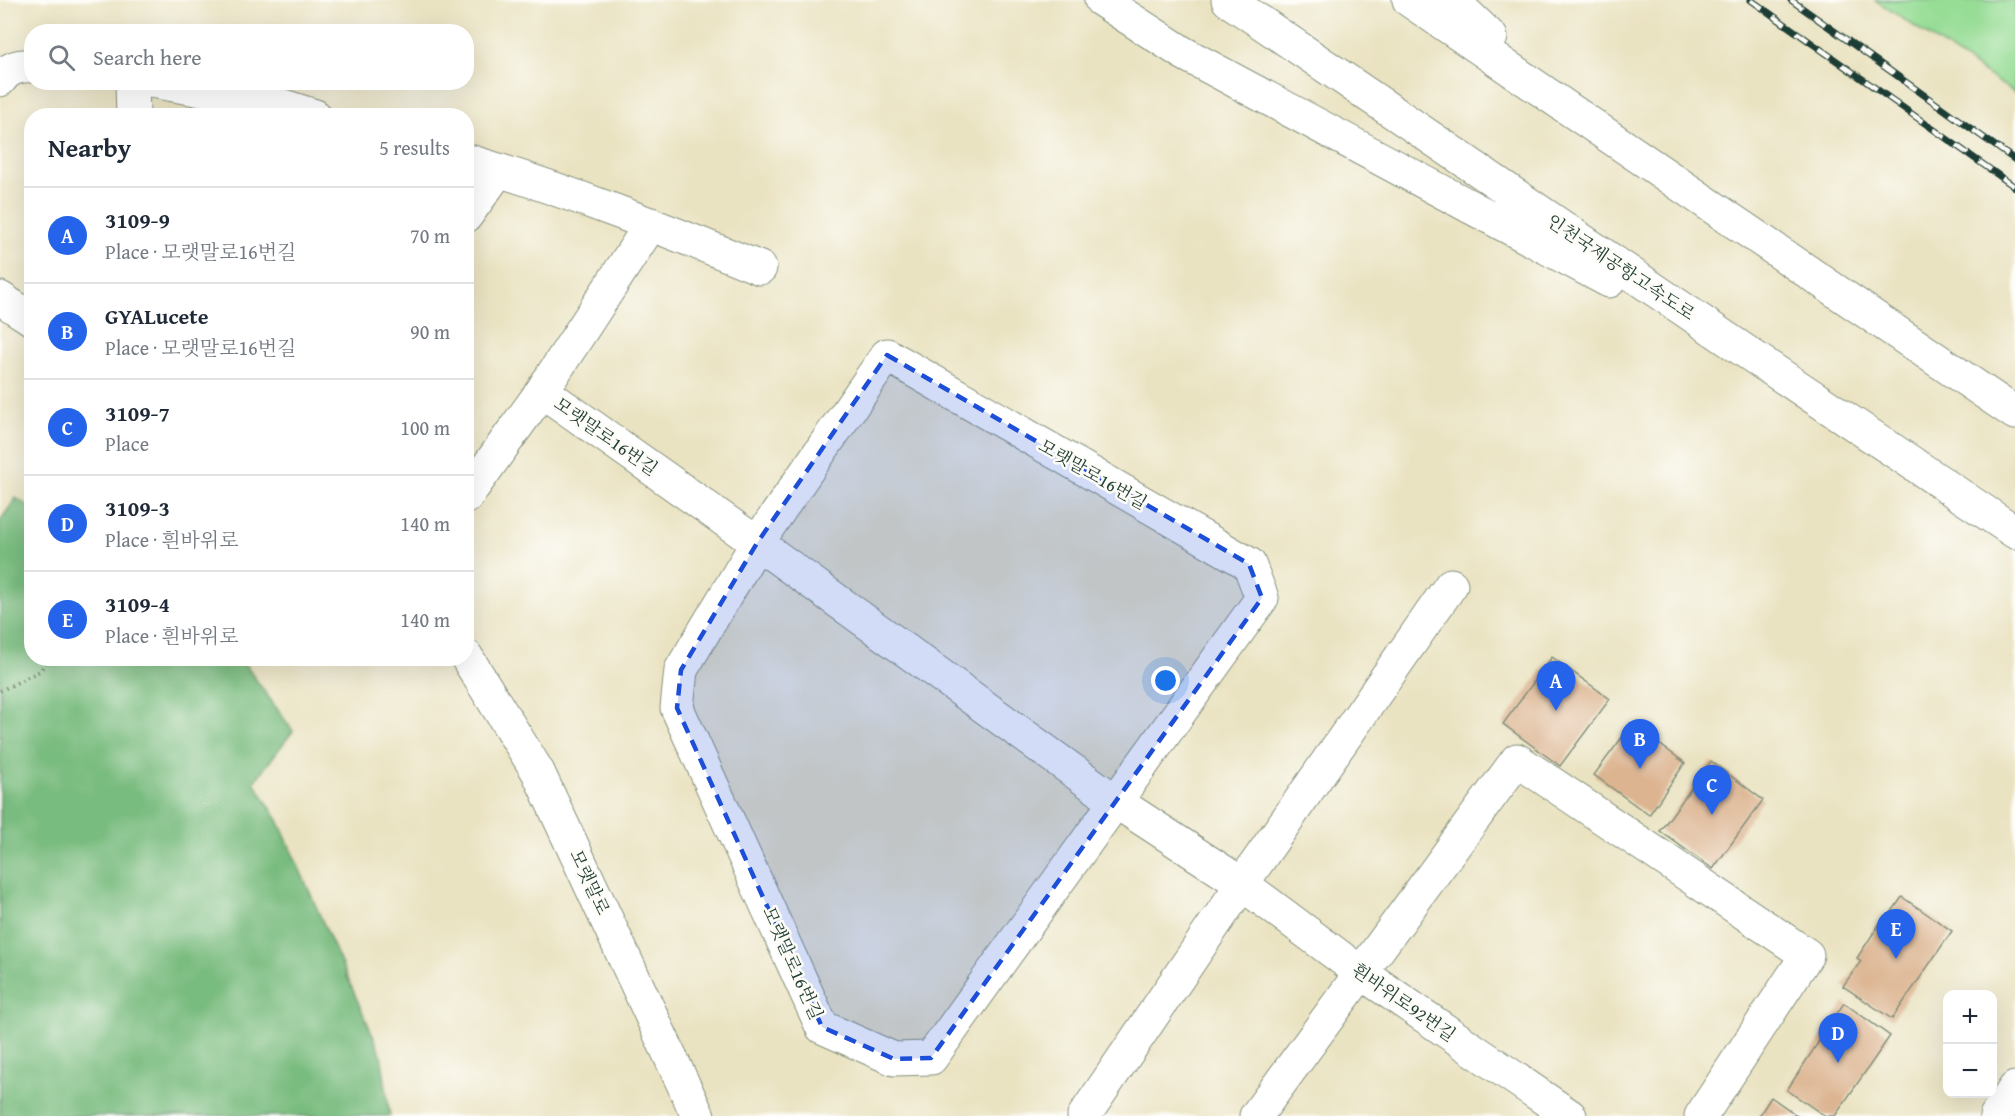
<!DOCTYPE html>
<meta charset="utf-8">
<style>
body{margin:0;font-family:"Gentium Book Plus","Noto Serif KR",serif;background:#f2f2f3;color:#1f2937}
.controls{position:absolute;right:18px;bottom:18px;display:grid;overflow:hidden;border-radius:12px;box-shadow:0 6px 24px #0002}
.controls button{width:54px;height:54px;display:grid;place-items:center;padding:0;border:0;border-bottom:2px solid #e0e1e3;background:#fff;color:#1f2937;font:30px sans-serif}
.you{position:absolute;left:1166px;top:681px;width:21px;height:21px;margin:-15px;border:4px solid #fff;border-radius:50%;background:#1a73e8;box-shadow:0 0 0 9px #1a73e833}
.badge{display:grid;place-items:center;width:39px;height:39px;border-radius:50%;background:#2563eb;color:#fff;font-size:20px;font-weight:700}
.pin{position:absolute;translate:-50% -50px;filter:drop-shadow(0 2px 3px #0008)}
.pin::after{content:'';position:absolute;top:32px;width:21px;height:18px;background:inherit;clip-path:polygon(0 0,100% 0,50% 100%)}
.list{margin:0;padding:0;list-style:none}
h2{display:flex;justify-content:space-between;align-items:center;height:78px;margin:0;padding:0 24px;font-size:26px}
h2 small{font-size:20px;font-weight:400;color:#747a83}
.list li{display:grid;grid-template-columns:39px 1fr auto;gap:18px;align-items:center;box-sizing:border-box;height:96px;padding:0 24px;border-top:2px solid #e0e1e3}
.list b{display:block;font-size:22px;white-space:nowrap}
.list p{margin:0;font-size:20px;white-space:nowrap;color:#747a83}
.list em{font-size:20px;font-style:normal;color:#747a83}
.icon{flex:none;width:33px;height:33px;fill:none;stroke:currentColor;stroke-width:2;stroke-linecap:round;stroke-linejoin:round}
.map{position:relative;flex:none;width:2015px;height:1116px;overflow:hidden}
.search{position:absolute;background:#fff;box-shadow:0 6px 24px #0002;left:24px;top:24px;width:450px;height:66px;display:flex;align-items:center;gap:15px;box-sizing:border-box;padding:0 21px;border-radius:24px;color:#747a83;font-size:22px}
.panel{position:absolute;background:#fff;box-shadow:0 6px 24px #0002;left:24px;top:108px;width:450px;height:558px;border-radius:24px}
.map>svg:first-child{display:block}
.green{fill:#97dd96;stroke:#5b8d65;stroke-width:1.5}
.forest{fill:#79bc7f;stroke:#4c7c5a;stroke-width:1.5}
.building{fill:#dcb490}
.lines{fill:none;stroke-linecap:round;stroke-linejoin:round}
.minor-casing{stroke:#84907b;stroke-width:35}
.highway-casing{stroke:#84907b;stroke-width:35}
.path{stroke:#84907b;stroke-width:4;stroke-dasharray:1.5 4.5;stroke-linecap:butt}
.minor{stroke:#fff;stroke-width:33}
.highway{stroke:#fff;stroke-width:33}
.rail-casing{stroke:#1f3d34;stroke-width:7}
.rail{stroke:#fdfcf7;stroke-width:4.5;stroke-dasharray:14;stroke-linecap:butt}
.marked{fill:#1d4ed8;fill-opacity:0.2;stroke:#1d4ed8;stroke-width:4.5;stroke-dasharray:12 8;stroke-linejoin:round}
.labels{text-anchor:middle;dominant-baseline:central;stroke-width:5;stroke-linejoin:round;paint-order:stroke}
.street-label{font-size:18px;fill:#1f3d34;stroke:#fdfcf7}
</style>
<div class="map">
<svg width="2015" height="1116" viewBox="0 0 2015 1116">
<rect width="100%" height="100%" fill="#fdfcf7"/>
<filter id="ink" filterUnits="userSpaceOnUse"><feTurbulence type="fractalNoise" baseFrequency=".0167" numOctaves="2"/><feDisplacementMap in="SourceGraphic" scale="12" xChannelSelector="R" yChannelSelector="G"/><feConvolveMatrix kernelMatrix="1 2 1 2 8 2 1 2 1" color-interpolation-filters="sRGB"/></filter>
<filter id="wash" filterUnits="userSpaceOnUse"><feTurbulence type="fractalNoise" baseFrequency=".008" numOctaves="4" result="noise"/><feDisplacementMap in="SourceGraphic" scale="24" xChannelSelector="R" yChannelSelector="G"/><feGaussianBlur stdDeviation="1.35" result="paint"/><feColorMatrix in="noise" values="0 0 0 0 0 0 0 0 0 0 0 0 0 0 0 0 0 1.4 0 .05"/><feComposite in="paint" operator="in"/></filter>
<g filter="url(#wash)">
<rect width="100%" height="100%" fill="#eae3c2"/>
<path class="green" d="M1875,0H2015V93Z"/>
<path class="forest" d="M16,498L31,508L32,658L241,659L293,731L254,782L278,820L381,1054L390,1116H0V521Z"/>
<g id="blocks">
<path class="building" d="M1552,657L1610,699L1560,766L1503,724Z
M1632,724L1685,763L1649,815L1594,775Z
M1711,761L1763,800L1713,869L1660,831Z
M1902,897L1952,931L1892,1019L1843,986L1861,961L1857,958L1884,917L1887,919Z
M1844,1003L1890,1036L1835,1116H1825L1787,1090Z
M1771,1097L1798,1116H1759Z"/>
</g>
</g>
<g filter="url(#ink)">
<use href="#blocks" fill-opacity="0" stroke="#84907b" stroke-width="1.5"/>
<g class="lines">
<g class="minor-casing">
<path id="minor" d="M0,80C7,69 18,65 32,66
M132,82L133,116
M157,82L274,103L315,116
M466,160C566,190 664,229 760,268
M466,216L499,170
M0,298L32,319
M887,355L1249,564L1262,598L931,1058L894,1059L822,1027L677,708L681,670L757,543Z
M542,391L757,543L1115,801L1242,884L1360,972L1570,1116
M466,497L542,391L651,224
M466,656L538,772L698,1116
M1084,1116L1242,884L1451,585
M1256,1116L1517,760L1807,955L1701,1116
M1996,1116L2015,1088"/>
</g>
<g class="highway-casing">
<path id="highway" d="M1101,0L1183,53L1609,281
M1228,0L1764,364L2015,532
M1409,0L2015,413
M1452,0L1491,37"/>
</g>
<path class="path" d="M0,691L40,671L49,658"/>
<use href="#minor" class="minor"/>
<use href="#highway" class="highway"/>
<g class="rail-casing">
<path id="rail" d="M1751,0L2015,187
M1791,0L2015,160"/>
</g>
<use href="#rail" class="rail"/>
</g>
</g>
<path class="marked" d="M887,355L1249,564L1262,598L931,1058L894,1059L822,1027L677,708L681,670L757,543Z"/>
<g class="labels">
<g class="street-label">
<text transform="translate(1621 267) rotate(34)">인천국제공항고속도로</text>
<text transform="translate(606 436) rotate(35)">모랫말로16번길</text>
<text transform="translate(1093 474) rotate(30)">모랫말로16번길</text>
<text transform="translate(590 882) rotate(65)">모랫말로</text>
<text transform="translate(793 963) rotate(66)">모랫말로16번길</text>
<text transform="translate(1404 1002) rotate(35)">흰바위로92번길</text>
</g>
</g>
</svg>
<div class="controls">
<button>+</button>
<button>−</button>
</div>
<div class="you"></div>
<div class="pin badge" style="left:1556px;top:711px">A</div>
<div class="pin badge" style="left:1640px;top:769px">B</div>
<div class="pin badge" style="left:1712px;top:815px">C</div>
<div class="pin badge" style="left:1838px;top:1063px">D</div>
<div class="pin badge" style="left:1896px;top:959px">E</div>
<div class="search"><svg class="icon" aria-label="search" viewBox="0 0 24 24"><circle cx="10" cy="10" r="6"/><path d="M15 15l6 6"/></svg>Search here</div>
<section class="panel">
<h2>Nearby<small>5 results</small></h2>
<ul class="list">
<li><span class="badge">A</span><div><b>3109-9</b><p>Place · 모랫말로16번길</p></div><em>70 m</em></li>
<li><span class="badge">B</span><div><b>GYALucete</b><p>Place · 모랫말로16번길</p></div><em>90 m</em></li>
<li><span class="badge">C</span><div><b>3109-7</b><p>Place</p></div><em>100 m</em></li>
<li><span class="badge">D</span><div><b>3109-3</b><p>Place · 흰바위로</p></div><em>140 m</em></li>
<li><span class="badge">E</span><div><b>3109-4</b><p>Place · 흰바위로</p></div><em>140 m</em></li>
</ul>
</section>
</div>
